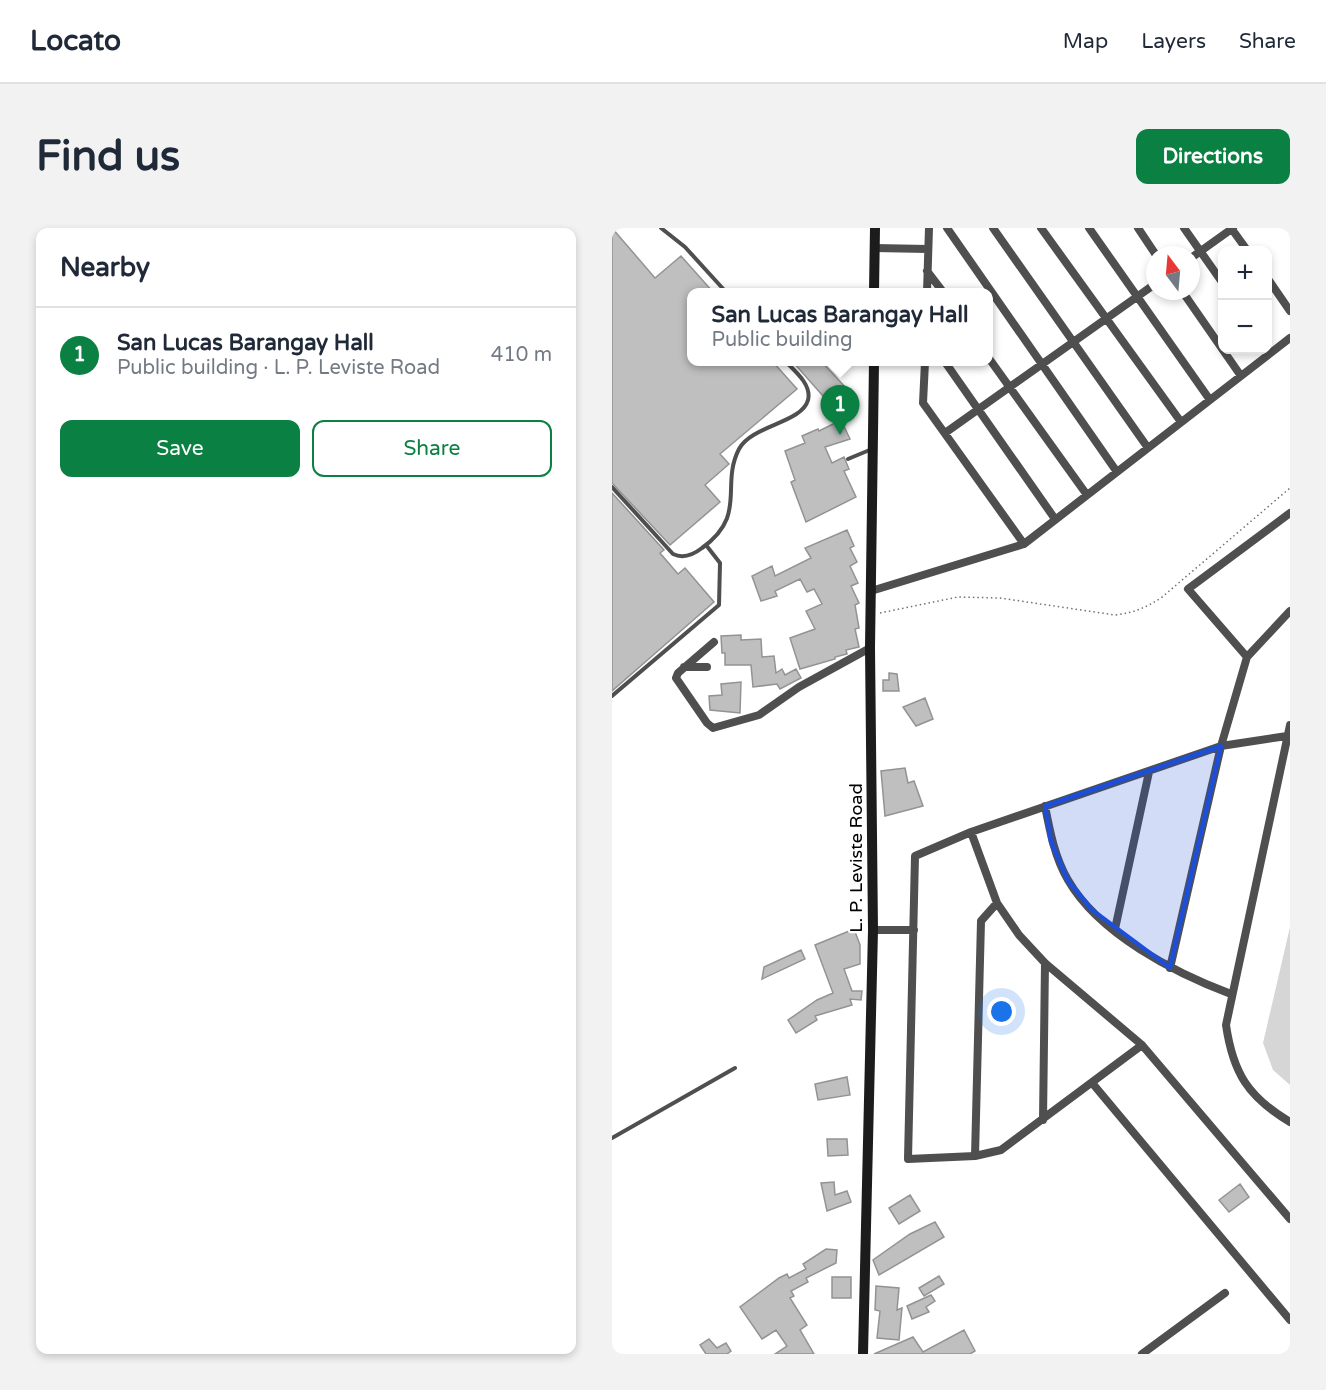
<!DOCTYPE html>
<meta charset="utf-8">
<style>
body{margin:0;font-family:"Varela Round",sans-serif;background:#f2f2f3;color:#1f2937}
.controls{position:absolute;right:18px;top:18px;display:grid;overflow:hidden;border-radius:12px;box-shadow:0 3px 9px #0003}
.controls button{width:54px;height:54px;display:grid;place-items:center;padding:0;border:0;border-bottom:2px solid #e0e1e3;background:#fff;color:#1f2937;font:30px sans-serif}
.compass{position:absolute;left:534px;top:18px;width:54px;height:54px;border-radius:50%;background:#fff;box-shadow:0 3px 9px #0003;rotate:344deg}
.you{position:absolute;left:390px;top:784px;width:21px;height:21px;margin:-15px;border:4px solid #fff;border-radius:50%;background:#1a73e8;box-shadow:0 0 0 9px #1a73e833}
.badge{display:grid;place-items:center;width:39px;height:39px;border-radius:50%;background:#0b8043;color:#fff;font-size:20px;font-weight:700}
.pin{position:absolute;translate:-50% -50px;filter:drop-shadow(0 2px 3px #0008)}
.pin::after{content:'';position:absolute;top:32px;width:21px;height:18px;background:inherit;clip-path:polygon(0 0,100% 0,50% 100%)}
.popup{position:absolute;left:75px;top:60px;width:306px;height:78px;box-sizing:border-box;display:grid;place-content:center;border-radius:12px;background:#fff;filter:drop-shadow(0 2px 4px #0005);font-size:20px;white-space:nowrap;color:#747a83}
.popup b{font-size:22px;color:#1f2937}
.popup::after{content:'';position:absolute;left:50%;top:100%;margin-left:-12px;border:12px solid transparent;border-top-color:#fff}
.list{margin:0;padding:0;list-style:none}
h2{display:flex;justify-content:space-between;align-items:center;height:78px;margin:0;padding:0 24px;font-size:26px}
h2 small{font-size:20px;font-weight:400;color:#747a83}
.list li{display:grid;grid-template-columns:39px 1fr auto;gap:18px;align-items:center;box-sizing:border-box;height:96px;padding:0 24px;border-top:2px solid #e0e1e3}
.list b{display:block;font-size:22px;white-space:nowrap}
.list p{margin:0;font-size:20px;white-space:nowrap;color:#747a83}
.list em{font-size:20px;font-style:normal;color:#747a83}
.actions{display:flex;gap:12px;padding:18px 24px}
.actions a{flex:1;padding:14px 0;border:2px solid #0b8043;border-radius:12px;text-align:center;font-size:21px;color:#0b8043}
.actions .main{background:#0b8043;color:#fff}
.map{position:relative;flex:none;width:678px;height:1126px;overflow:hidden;border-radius:12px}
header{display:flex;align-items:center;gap:36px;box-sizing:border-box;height:84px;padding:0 30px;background:#fff;border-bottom:2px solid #e0e1e3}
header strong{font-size:28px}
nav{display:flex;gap:33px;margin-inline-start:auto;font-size:21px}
.intro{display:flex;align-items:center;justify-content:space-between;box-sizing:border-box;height:144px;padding:0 36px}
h1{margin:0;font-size:42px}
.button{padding:15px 27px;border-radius:12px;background:#0b8043;color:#fff;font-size:21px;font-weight:700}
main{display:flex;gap:36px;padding:0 36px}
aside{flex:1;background:#fff;border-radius:12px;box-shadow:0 3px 9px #0003}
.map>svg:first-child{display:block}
.green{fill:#d6d6d6}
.building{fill:#bfbfbf;stroke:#939393;stroke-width:1.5}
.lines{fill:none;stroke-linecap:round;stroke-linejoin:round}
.path{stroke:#717171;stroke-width:1.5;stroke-dasharray:1.5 3;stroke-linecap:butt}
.lane{stroke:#4f4f4f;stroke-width:4}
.street{stroke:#4f4f4f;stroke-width:8}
.secondary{stroke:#1c1c1c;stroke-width:10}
.marked{fill:#1d4ed8;fill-opacity:0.2;stroke:#1d4ed8;stroke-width:4.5;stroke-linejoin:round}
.labels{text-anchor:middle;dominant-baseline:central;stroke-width:4.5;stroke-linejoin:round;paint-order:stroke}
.street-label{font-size:18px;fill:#000;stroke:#fff}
</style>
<header>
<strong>Locato</strong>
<nav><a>Map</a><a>Layers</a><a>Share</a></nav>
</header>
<div class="intro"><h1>Find us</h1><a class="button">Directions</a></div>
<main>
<aside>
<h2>Nearby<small></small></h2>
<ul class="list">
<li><span class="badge">1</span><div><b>San Lucas Barangay Hall</b><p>Public building · L. P. Leviste Road</p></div><em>410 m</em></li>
</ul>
<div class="actions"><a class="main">Save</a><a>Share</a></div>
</aside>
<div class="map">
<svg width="678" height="1126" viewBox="0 0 678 1126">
<rect width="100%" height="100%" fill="#fff"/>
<path class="green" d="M678,699V857L661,842L651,815Z"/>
<path class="building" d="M0,0L43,50L69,28L101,64H80V134H161L185,161L108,226L117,236L93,257L108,274L58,317L0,255Z
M181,134H210L235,161L218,176Z
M229,192L238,211L213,219L220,235L232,229L237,241L232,243L244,269L194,294L179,254L183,252L173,223L193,215L190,208L206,201L207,203Z
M0,265L52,322L48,325L66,346L73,340L102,374L0,463Z
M235,302L242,318L238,320L245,334L238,338L246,355L239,358L247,375L243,377L247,400L243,401L247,419L234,422L235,426L223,429V431L188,441L178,410L203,401L194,383L210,376L202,361L195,364L188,351L163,363L165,368L149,373L140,348L160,338L163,348L199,330L193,320Z
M129,407V412L149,411L150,429L162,428L164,445L170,441L173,447L184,441L189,450L168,461L165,456L141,459L139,437H113V425H110L109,408Z
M277,445L285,446L287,463H271V452H277Z
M129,454L128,485L98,482L97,468L110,467L109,456Z
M313,470L321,491L304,498L291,479Z
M293,540L296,555L302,553L311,578L273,588L269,543Z
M242,701L248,717V736L232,741L240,763H250L249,772L238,771L240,777L203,788L205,792L184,805L176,792L205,772L221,765L203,717Z
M189,722L193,731L150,751L152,739Z
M235,849L238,867L206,872L203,856Z
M215,911H235L236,927L216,928Z
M222,954L223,967L235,963L239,974L215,983L209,955Z
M628,956L637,969L617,984L607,972Z
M298,967L308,983L287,996L277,980Z
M323,994L332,1009L267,1047L261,1032L298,1006Z
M214,1021L225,1022L224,1035L194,1050L196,1054L179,1063L182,1068L178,1070L195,1097L188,1102L202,1126H163L175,1118L164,1102L150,1111L128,1079L167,1050L175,1046L177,1050L194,1041L191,1036Z
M327,1048L332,1056L312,1068L307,1060Z
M220,1049H239V1070H220Z
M264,1058L287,1060L285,1082L290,1080L287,1112L265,1110L268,1083L263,1082Z
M319,1067L323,1073L314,1079L317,1084L300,1091L295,1078Z
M352,1102L363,1123L358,1126H262L301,1109L311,1124Z
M97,1111L105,1120L114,1115L119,1123L115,1126H94L88,1117Z"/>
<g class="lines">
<path class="path" d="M268,385L346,369L388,370L503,387C521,385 533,380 549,370L678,260"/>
<path class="lane" d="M49,0L73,19L114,64
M236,231L260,221
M0,259L61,326C71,331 81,327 90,320C136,287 108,258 127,221C140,197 190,195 196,172C200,157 183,143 174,134
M0,468L107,377L108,335L94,317
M0,910L123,840"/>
<path class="street" d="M335,0L505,244
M381,0L536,220
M429,0L569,194
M477,0L598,172
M526,0L544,27
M572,0L610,54
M619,0L635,22
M262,20L316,21
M579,30L621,0
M315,43L331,64
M656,51L678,83
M570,63L629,148
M315,64L317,0
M376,129L475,267
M313,134L311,175L412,316
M333,134L443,291
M333,205L543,56
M259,363L412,316L678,110
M102,414L66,445L64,450L95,495L101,500L147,487L187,459L258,420
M635,429L576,361L678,285
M72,439H95
M678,497L614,797C621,845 636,869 678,894
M433,578C438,604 443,630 456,652C487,706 563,745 619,766
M359,604L385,675L407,707L433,735L530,817L678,991
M503,701L537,544
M261,702H302
M558,740L609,518L635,429L678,383
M530,817L389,922L363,928L296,931L303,628L359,604L609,518L675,508
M481,856L678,1092
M431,892L433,735
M363,928L369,693L385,675
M530,1126L613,1065"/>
<path class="secondary" d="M262,64L263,0
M251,1126L261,702L258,420L262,134"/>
</g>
<path class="marked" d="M609,518L558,740L480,682L456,653L439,614L433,578Z"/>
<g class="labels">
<g class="street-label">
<text transform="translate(244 630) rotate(-90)">L. P. Leviste Road</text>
</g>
</g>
</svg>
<div class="controls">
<button>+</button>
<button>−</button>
</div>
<svg class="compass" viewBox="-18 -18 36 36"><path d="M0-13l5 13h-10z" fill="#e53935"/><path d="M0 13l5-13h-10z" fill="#747a83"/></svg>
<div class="you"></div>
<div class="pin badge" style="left:228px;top:207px">1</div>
<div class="popup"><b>San Lucas Barangay Hall</b>Public building</div>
</div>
</main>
